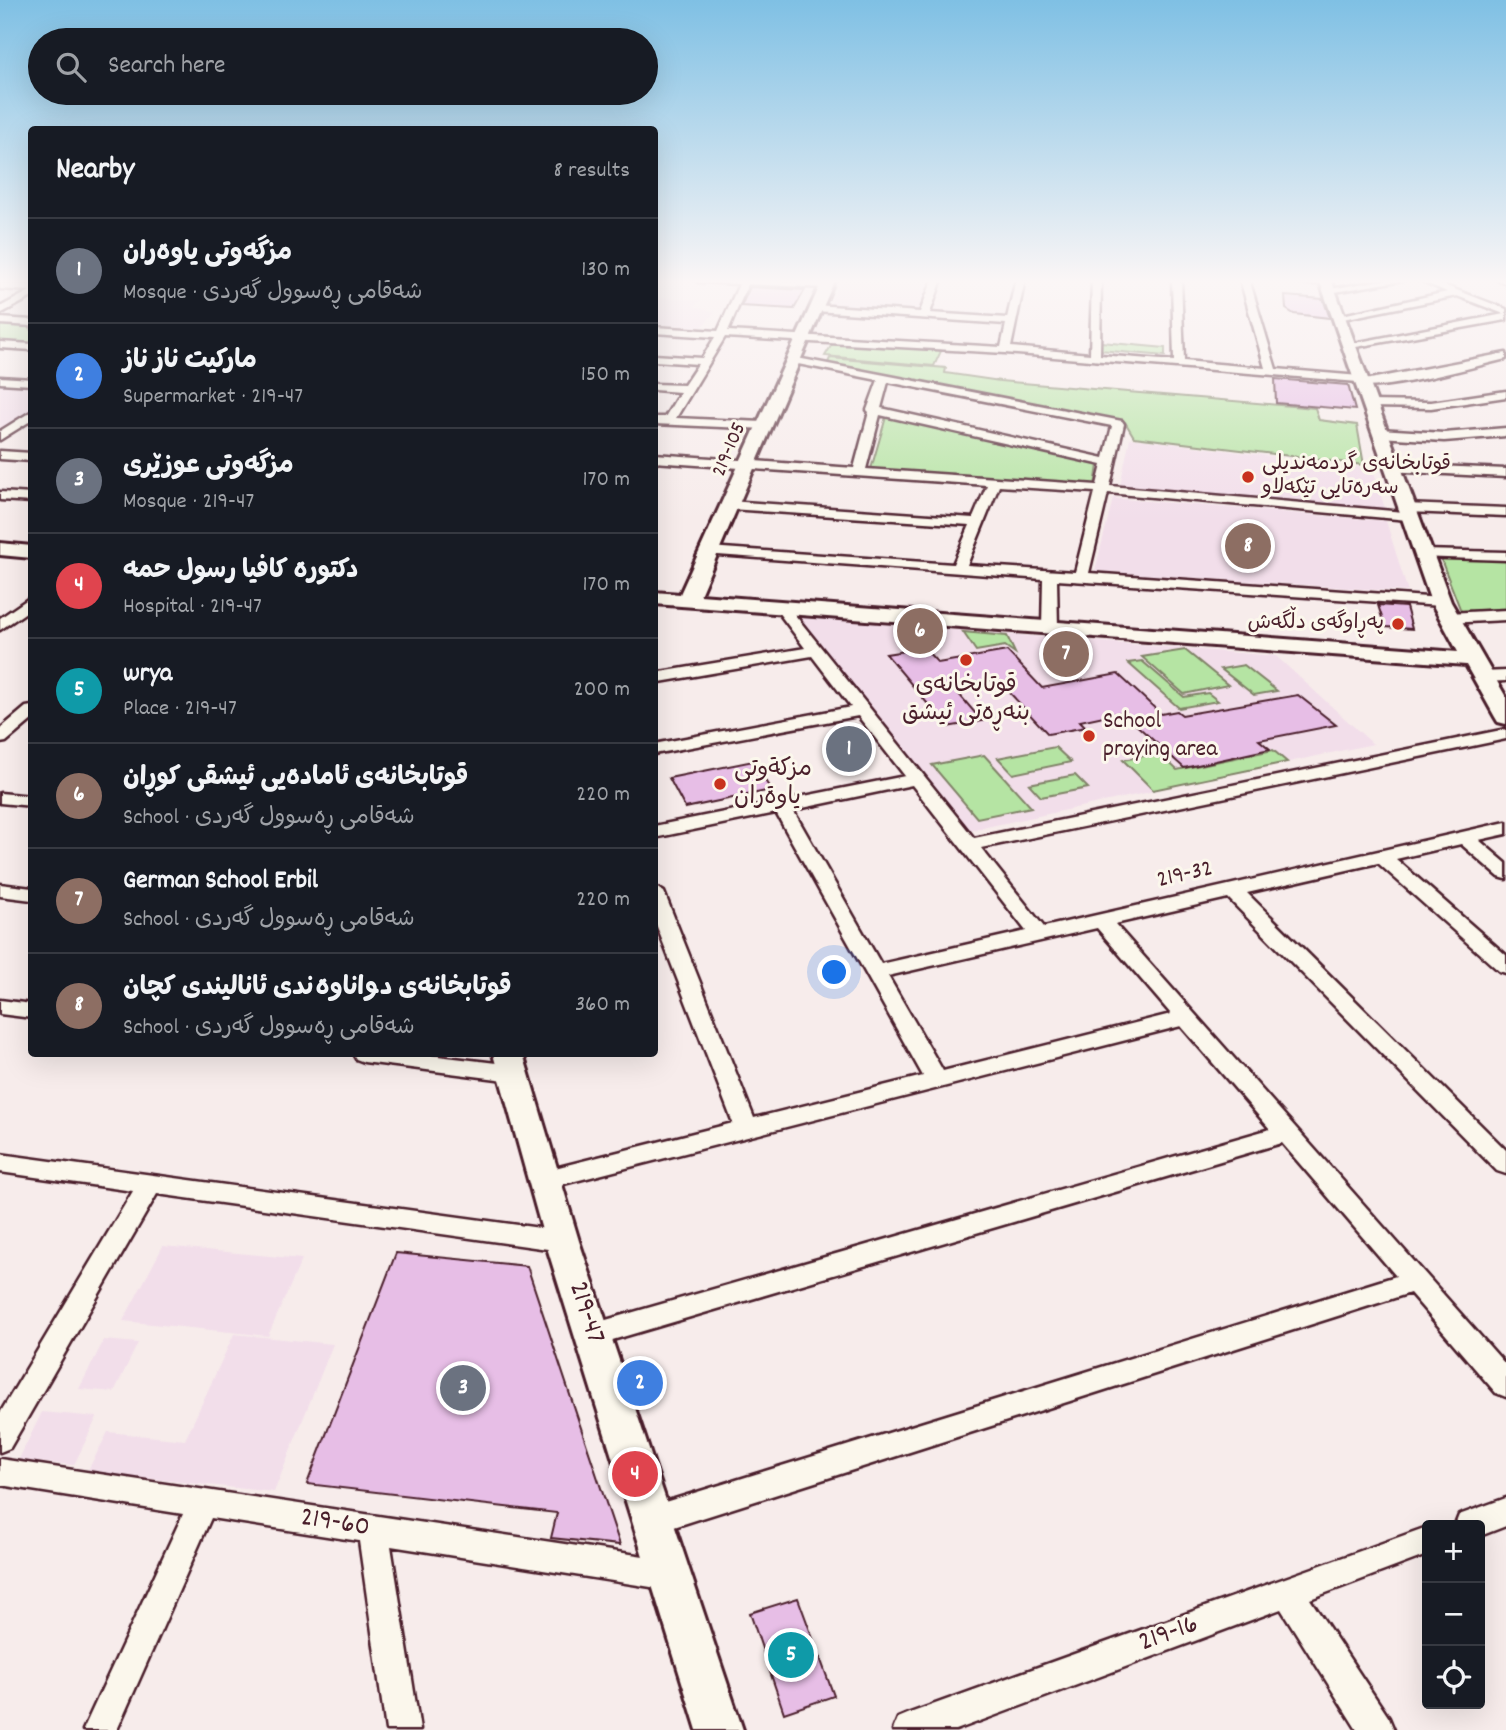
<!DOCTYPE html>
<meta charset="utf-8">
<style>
body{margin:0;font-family:Dekko,"Playpen Sans Arabic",sans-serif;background:#20242c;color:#f1f3f6}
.controls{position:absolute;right:21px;bottom:21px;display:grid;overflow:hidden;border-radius:7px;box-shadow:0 7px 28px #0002}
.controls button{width:63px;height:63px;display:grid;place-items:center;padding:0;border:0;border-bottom:2px solid #363941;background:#171b24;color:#f1f3f6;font:35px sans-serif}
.you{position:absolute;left:835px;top:973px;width:24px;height:24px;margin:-18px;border:5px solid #fff;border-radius:50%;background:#1a73e8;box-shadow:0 0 0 10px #1a73e833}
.badge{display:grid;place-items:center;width:46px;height:46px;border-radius:50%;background:#ea580c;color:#fff;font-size:23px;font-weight:700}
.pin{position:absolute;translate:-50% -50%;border:4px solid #fff;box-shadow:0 2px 7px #0006}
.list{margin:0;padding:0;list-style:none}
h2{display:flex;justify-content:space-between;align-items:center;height:91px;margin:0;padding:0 28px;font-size:30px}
h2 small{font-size:23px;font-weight:400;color:#9ea1a6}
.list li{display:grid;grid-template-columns:46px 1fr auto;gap:21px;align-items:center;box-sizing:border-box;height:105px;padding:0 28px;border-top:2px solid #363941}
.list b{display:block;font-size:26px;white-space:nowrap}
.list p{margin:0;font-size:23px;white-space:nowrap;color:#9ea1a6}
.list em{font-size:23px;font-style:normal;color:#9ea1a6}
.icon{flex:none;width:38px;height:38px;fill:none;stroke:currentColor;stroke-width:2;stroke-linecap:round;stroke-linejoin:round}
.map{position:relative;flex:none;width:1506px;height:1730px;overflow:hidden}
.search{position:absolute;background:#171b24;box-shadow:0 7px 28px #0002;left:28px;top:28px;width:630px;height:77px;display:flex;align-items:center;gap:18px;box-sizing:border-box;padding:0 24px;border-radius:38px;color:#9ea1a6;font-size:26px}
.panel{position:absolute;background:#171b24;box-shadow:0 7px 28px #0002;left:28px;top:126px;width:630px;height:931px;border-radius:7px}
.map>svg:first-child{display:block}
.built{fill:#f2deea}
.green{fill:#b5e4a3;stroke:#808267;stroke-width:2}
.building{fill:#e7bee6;stroke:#4a1f2b;stroke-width:2}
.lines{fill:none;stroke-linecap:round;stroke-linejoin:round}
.street-casing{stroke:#4a1f2b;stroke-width:5}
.secondary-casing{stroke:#4a1f2b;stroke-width:6}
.street{fill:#fbf7ec;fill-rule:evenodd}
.secondary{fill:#fbf7ec;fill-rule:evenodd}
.poi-dot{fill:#c8321e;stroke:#fbf7ec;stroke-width:2.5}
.labels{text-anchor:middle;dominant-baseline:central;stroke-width:6;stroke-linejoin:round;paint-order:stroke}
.far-street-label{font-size:21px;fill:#4a1f2b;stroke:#fbf7ec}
.far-poi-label{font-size:21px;fill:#4a1f2b;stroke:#fbf7ec;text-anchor:start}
.poi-label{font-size:24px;fill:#4a1f2b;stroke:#fbf7ec;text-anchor:start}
.street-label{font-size:24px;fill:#4a1f2b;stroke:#fbf7ec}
.near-street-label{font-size:28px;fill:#4a1f2b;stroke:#fbf7ec}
</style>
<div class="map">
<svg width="1506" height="1730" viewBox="0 0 1506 1730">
<rect width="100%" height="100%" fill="#f7eceb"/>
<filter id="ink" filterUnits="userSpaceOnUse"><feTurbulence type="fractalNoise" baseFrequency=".0143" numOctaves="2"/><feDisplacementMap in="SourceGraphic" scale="14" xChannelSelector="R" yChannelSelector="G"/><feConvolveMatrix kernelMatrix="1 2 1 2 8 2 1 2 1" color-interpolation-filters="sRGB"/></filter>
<g filter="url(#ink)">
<path class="built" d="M842,279H933L920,312L828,307Z
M655,297L700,300L695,306L715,312L702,327L655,324Z
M0,384L32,385L31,411L0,431Z
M1130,438L1373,469L1385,509L1120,485Z
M1113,498L1386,521L1408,592L1095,571Z
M795,617L1276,656L1373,744L968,831Z
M163,1246L302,1259L268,1336L123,1321Z
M234,1334L333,1344L274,1492L87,1472L108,1432L185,1440Z
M104,1340L138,1343L114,1392L79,1389Z
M42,1412L97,1417L74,1465L18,1461Z"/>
<path class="green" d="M0,322L31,324V346L0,345Z
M834,341L942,349L934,366L825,356Z
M1101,342L1165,348V356L1100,350Z
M830,358L946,368L945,373L1000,381L1315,408L1319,420L1357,425L1364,465L1134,437L1125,422L827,365Z
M886,417L1098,465L1095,486L871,469Z
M1440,557L1506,558V609L1461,611Z
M963,632L1007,636L1015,653L1005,646L976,651Z
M1185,650L1228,685L1184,694L1142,657Z
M1142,661L1184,697L1208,693L1218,701L1179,708L1128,663Z
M1244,665L1277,691L1254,695L1221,669Z
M1055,747L1071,762L1013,774L998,758Z
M1273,750L1287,762L1153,790L1123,760L1159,753L1177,770Z
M984,755L1031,807L977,818L932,765Z
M1075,775L1088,788L1041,797L1029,784Z"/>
<path class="building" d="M750,287L805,290L794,309L741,306Z
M1285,296L1323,299L1330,318L1294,314L1286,309Z
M1275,379L1348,385L1355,410L1276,403Z
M1378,605L1406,607L1412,629L1385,627Z
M924,648L938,663L1007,651L1042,688L1118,674L1161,714L1177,711L1182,715L1298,695L1336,725L1259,740L1270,749L1184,768L1122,712L1080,721L1086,727L1048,734L997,679L952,686L982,721L947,727L886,654Z
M753,761L771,790L685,808L669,778Z
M396,1253L527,1266L620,1545L551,1538L557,1513L307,1484Z
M798,1598L834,1696L784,1713L750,1613Z"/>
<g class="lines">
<g class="street-casing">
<path id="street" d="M694,279L825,282L830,285L825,288L748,284L728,331L1001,347L1006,324L815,311L810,308L815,305L920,312L933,279H942L930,313L1007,318L1016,279H1025L1011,347L1090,354L1092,279H1101L1100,355L1174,361L1172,279H1181L1184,361L1265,368L1240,279H1249L1276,369L1360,376L1364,377L1365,380L1506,353V359C1471,367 1389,391 1358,386V382L1005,353L725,337L676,418L763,422L769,426L767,429L654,424V417H665L680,392L654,390V384L684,385L698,364L654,361V355L702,358L715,337L654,333V327L718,331L739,284L698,282Z
M1289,279H1326L1330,281C1321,286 1298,284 1289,279Z
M1388,279H1409L1329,293L1324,290Z
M1417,279H1428L1506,309V320L1345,349L1344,347L1349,344L1504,314L1457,296L1338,320L1333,317L1447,292Z
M1497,279H1506V283L1499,281Z
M0,283L32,285V297L0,314V307L30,291L0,289Z
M0,318L32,320V326L0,324Z
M0,342L32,344V350L0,348Z
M792,357L1122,421L1124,424L1110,486L1404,512L1398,508L1405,504L1506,508V516L1408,512L1415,516L1408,520L1108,493L1089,573L1441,598L1448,602L1441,606L1057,580L1058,628L1050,633L1042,628L1043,579L704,554V548L709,547L953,564L970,525L729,509L722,505L729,501L973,518L987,485L654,462V454L854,468L869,412L867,410L878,380L788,362V358ZM888,382L1112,426L1104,458L881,408ZM880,415L1102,465L1097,485L866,469ZM999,486L1095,492L1075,572L967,565Z
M0,377L32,379V385L0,383Z
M1506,391V397L1431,408L1369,407L1363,404L1369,401L1431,402Z
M32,411V420L0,440V431Z
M1506,428V436L1444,441L1379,437L1373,433L1379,429L1444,433Z
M0,451L32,453V461L0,459Z
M1391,464L1506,469V477L1387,471L1385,468Z
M0,492L32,494V502L0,500Z
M1422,550L1506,552V560L1417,557L1415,554Z
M32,596V608L0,630V618Z
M782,604L787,605L974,838L1506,729V739L981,848L1044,927L1506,822V834L1479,840L1506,863V879L1499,877L1461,844L1396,859L1506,955V973L1499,971L1378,863L1247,893L1506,1150V1174L1497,1171L1228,898L1115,924L1506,1365V1397L1496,1393L1410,1293L652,1534L641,1530L637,1520L641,1510L652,1506L1396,1276L1282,1143L592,1346L582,1343L578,1335L582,1327L592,1324L1270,1129L1181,1026L544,1189L535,1187L532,1180L535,1173L733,1123L654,919V886L664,892L754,1118L923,1076L776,813L654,838V826L905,776L858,716L654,754V744L851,707L812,656L654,683V673L805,648L775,608ZM912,785L1026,931L881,964L793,810ZM1097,928L1171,1014L943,1071L888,976Z
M1506,610V620L1448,623L1440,618L1448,613Z
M1506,671V681L1483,682L1475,677L1483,672Z
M32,706V720L6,742L0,743V729L26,707Z
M0,793L32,796V806L0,803Z
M0,884L32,888V900L0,896Z
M0,1000L32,1004V1018L0,1014Z
M353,1054H421L513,1065L521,1067L524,1073L521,1079L513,1081L364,1062L356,1059Z
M0,1154L562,1231L571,1234L575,1241L571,1248L562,1251L157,1194L10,1448L0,1452V1413L133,1191L0,1172Z
M0,1459L670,1560L681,1564L686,1575L681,1586L670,1590L391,1546L420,1730H386L359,1541L211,1518L117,1730H83L183,1514L0,1485Z
M1506,1498V1526L1480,1536V1525H1455L1459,1515Z
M1427,1527V1555L1310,1599L1389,1718L1394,1730H1357L1281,1609L956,1730H893L898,1718L910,1713Z"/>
</g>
<g class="secondary-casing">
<path id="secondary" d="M823,279H835L700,595L1458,652L1431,602L1319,279H1331L1451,602L1506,697V724L1498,722L1495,717L1466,665L654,604V592L680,594Z
M0,543L32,546V558L0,555Z
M493,1054H523L579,1241L743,1730H697L545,1241Z"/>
</g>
<use href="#street" class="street"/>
<use href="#secondary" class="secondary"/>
</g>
</g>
<linearGradient id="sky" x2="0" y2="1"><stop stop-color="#7fc0e4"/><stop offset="0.54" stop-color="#fbf6f6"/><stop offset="1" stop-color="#fbf6f6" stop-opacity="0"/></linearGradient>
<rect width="1506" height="521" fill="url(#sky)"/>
<g class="poi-dot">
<circle cx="1248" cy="477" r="7"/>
<circle cx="1398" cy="624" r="7"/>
<circle cx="966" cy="660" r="7"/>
<circle cx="1089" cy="736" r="7"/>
<circle cx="720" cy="784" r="7"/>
</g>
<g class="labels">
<g class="far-street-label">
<text transform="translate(730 450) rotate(-67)">219-105</text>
</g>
<g class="far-poi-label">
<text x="1262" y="465">قوتابخانەی گردمەندیلی<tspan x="1262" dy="24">سەرەتایی تێكەلاو</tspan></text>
<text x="1384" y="624" text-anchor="end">پەڕاوگەی دڵگەش</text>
</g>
<g class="poi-label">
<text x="966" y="686" text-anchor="middle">قوتابخانەی<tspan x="966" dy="28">بنەڕەتی ئیشق</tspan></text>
<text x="1103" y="722">School<tspan x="1103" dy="28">praying area</tspan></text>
<text x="734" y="770">مزكةوتى<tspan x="734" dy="28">ياوةران</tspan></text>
</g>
<g class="street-label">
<text transform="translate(1185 875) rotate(-13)">219-32</text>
</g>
<g class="near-street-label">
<text transform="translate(585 1313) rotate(72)">219-47</text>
<text transform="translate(335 1524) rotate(9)">219-60</text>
<text transform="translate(1169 1635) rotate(-20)">219-16</text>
</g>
</g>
</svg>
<div class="controls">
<button>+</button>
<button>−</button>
<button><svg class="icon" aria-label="locate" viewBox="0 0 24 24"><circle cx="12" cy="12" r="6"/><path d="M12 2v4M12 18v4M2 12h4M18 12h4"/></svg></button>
</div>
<div class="you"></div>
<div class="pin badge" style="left:849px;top:749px;background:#6b7280">1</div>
<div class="pin badge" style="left:640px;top:1383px;background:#3f7fe0">2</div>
<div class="pin badge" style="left:463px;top:1388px;background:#6b7280">3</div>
<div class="pin badge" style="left:635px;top:1474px;background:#e0444e">4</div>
<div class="pin badge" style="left:791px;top:1655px;background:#0f9aa8">5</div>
<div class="pin badge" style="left:920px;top:631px;background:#8d6e63">6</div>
<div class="pin badge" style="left:1066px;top:654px;background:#8d6e63">7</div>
<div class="pin badge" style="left:1248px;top:546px;background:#8d6e63">8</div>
<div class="search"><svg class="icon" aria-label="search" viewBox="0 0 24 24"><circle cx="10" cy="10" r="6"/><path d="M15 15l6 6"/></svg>Search here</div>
<section class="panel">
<h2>Nearby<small>8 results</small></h2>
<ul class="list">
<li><span class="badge" style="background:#6b7280">1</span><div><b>مزگەوتی یاوەران</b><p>Mosque · شەقامی ڕەسوول گەردی</p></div><em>130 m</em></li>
<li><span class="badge" style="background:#3f7fe0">2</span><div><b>ماركيت ناز ناز</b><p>Supermarket · 219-47</p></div><em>150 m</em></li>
<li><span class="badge" style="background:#6b7280">3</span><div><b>مزگەوتی عوزێری</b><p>Mosque · 219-47</p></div><em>170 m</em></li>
<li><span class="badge" style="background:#e0444e">4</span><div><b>دکتورە کافیا رسول حمە</b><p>Hospital · 219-47</p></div><em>170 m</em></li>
<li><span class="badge" style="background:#0f9aa8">5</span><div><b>wrya</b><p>Place · 219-47</p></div><em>200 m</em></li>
<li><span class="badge" style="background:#8d6e63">6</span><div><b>قوتابخانەی ئامادەیی ئیشقی کوڕان</b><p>School · شەقامی ڕەسوول گەردی</p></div><em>220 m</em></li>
<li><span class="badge" style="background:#8d6e63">7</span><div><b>German School Erbil</b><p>School · شەقامی ڕەسوول گەردی</p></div><em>220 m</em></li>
<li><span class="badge" style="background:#8d6e63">8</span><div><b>قوتابخانەی دواناوەندی ئانالیندی كچان</b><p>School · شەقامی ڕەسوول گەردی</p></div><em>360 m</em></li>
</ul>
</section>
</div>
